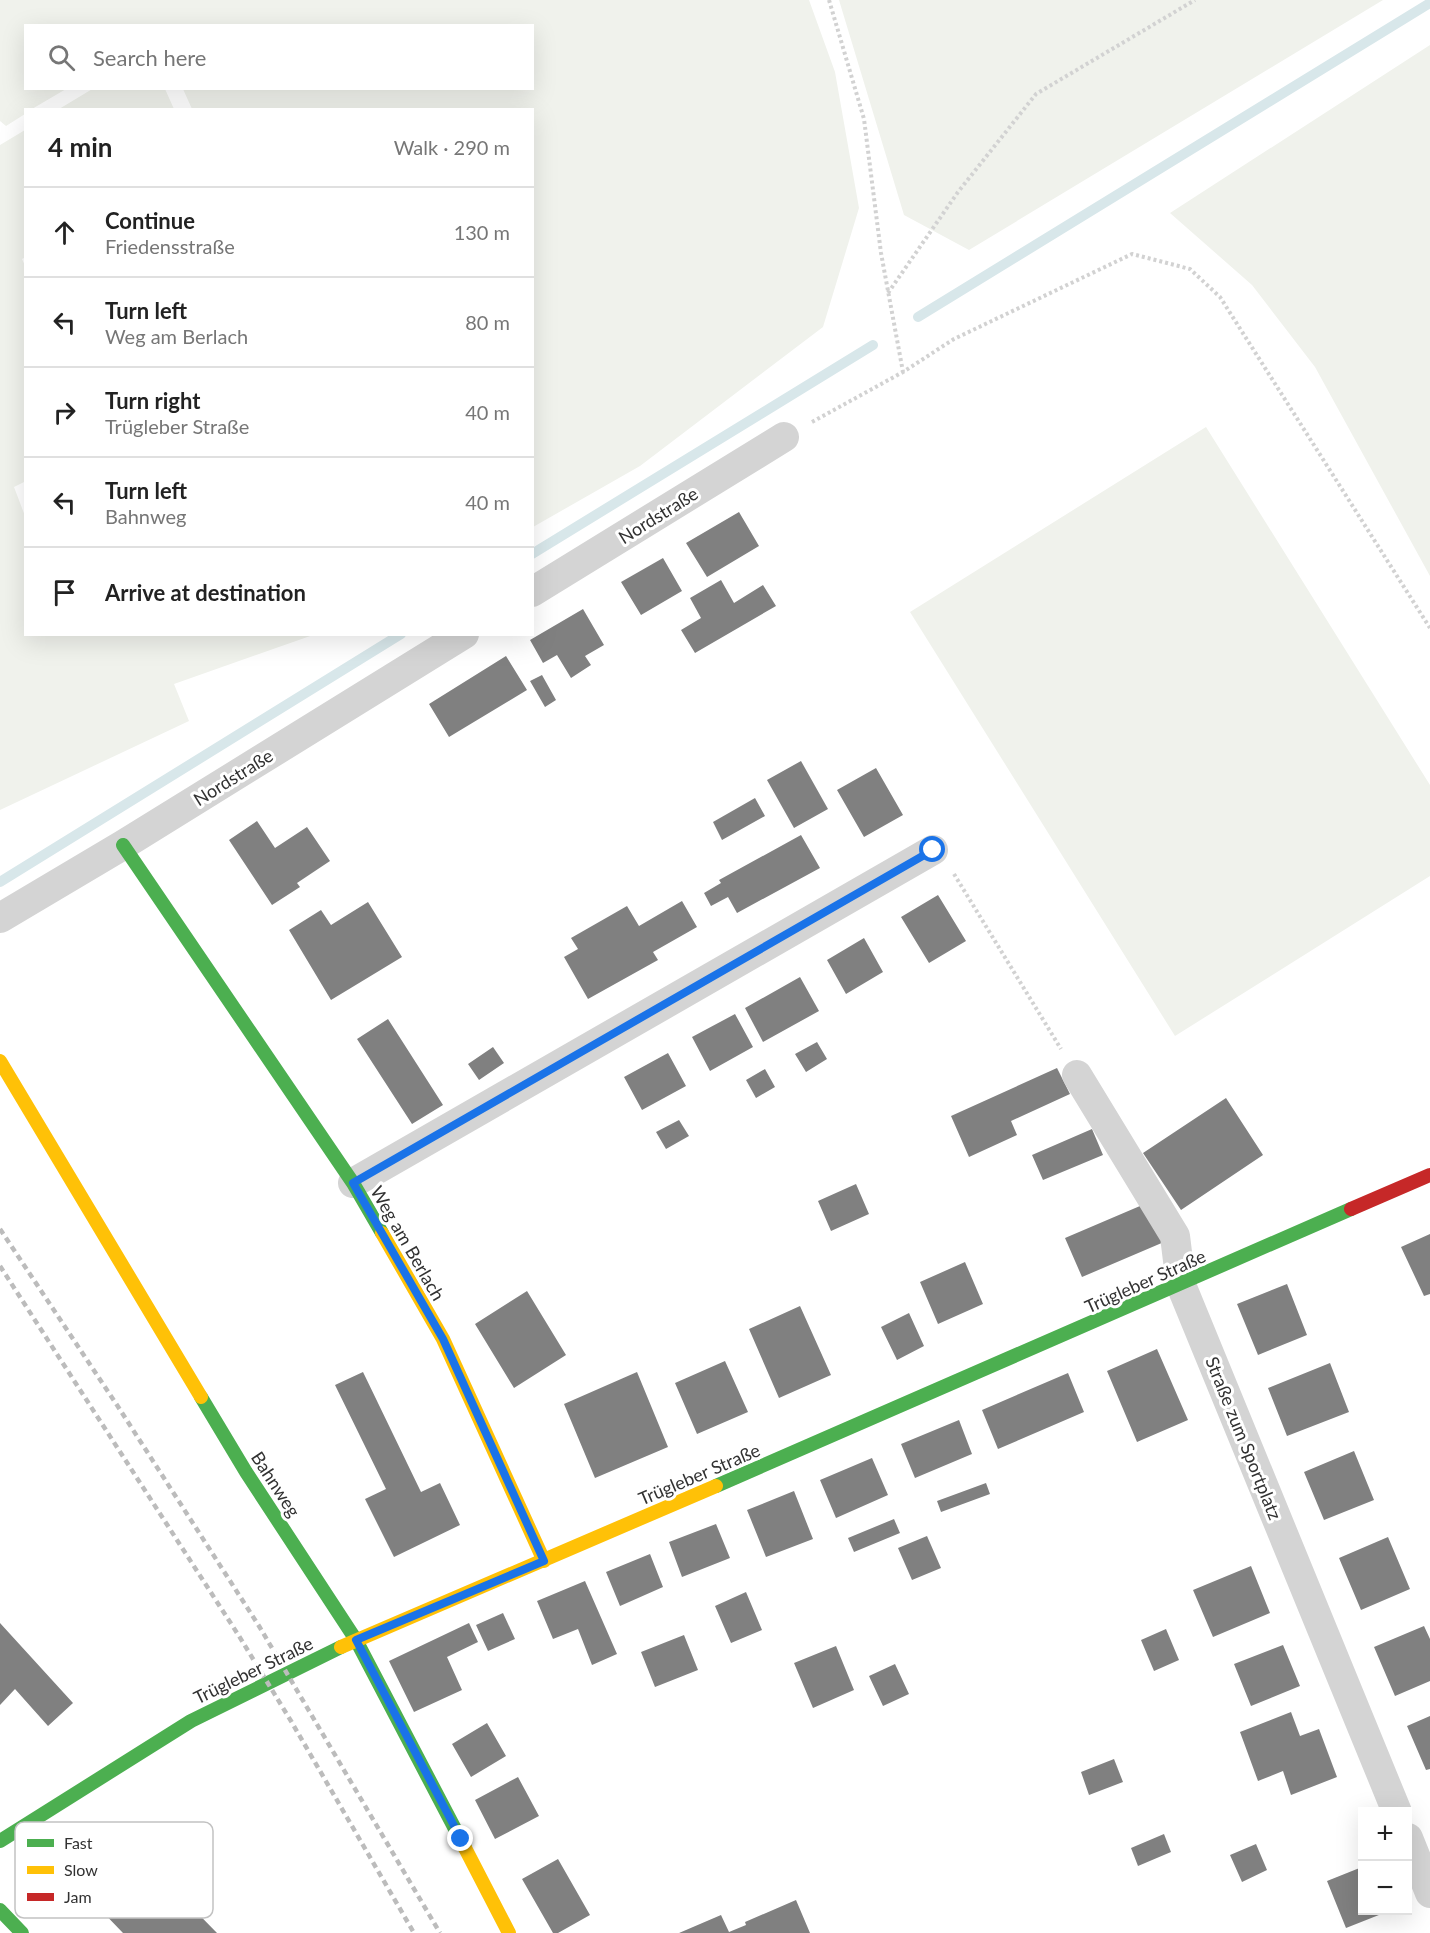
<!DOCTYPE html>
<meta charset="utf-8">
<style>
body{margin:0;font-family:Lato,sans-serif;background:#f6f6f6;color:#222}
.controls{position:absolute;right:18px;bottom:18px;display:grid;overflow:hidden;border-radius:0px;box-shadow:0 6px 24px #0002}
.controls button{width:54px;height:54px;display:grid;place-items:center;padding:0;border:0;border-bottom:2px solid #e0e0e0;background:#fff;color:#222;font:30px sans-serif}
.stop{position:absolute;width:18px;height:18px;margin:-14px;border:4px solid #1a73e8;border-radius:50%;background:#fff}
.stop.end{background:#1a73e8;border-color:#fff;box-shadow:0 2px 6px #0008}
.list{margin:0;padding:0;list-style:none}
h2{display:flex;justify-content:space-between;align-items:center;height:78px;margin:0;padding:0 24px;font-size:26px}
h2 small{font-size:20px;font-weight:400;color:#767676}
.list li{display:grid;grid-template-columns:39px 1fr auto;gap:18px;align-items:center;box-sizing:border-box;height:90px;padding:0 24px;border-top:2px solid #e0e0e0}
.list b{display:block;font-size:22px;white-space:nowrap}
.list p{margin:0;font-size:20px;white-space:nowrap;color:#767676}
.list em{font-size:20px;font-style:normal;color:#767676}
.icon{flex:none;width:33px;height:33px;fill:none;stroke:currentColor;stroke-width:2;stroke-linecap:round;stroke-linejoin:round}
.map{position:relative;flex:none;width:1430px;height:1933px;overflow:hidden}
.search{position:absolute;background:#fff;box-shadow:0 6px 24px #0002;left:24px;top:24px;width:510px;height:66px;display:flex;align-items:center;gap:15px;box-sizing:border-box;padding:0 21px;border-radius:0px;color:#767676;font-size:22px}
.panel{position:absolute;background:#fff;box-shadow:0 6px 24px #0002;left:24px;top:108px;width:510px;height:528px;border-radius:0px}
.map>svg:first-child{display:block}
.green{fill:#f0f2ec}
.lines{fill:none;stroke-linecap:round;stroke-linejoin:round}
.stream{stroke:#d8e7ea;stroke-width:10}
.building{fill:#808080}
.path{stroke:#d2d2d2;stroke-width:4;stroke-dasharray:3 3;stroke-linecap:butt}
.street{stroke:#d4d4d4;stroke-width:30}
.fast{stroke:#4caf50;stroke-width:14}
.slow{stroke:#ffc107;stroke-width:14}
.jam{stroke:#c62828;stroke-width:14}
.rail{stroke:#bcbcbc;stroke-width:4.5;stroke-dasharray:6 4.5;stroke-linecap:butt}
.route{stroke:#1a73e8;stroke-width:8}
.labels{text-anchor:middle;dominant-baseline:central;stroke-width:6;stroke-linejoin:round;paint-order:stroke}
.street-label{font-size:18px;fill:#323232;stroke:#fff}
.key{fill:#fff;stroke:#c2c2c2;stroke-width:1.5}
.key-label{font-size:16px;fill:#323232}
</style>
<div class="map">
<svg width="1430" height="1933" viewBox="0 0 1430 1933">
<rect width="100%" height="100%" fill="#fff"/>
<path class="green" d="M0,0H809L835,72L859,208L823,327L640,466L533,527L532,110L192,109L183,89L532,88V26H26V88L66,89L32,109L26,110L25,114L6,126L0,121Z
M839,0H1383L969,250L904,215Z
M1430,45V576L1315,367L1252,285L1170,213Z
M94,88L165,89L174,109H59Z
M25,130L26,257L22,259L26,268V481L14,487L25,516L26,634L313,635L174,684L189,721L0,810V145Z
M1206,427L1430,785V876L1175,1036L910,612Z"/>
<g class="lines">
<path class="stream" d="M918,317L1430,3
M532,554L873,345
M0,882L401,634"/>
</g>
<path class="building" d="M739,512L759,546L707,577L686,543Z
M663,558L682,591L641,615L621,582Z
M721,580L734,603L763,585L776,606L695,653L681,630L701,618L690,598Z
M583,609L604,645L585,656L591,665L571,678L557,655L543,663L530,640Z
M506,656L527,690L449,737L429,704Z
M542,675L556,700L545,707L530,681Z
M801,761L828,809L794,828L767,780Z
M876,768L903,815L864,837L837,790Z
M755,798L765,816L722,840L713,822Z
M257,821L275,848L307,827L330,861L297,883L300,887L272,905L229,840Z
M801,835L820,868L737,913L728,897L711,906L704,893L721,883L719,880Z
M938,895L966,941L929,963L901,917Z
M682,901L697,927L653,952L658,960L588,999L564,957L578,949L571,938L627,906L639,926Z
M368,902L402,957L331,1000L289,930L321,910L331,925Z
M864,938L883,972L846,994L827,960Z
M800,977L819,1011L763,1042L745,1008Z
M735,1014L753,1047L710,1071L692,1037Z
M388,1019L443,1105L412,1124L357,1039Z
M817,1042L827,1059L806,1072L795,1054Z
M493,1047L504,1063L479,1080L468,1064Z
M668,1053L686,1086L642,1110L624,1077Z
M1057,1068L1070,1094L1011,1121L1017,1135L969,1157L951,1116Z
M765,1069L775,1087L756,1098L746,1080Z
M1226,1098L1263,1155L1181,1210L1143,1153Z
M679,1120L689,1136L666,1149L656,1132Z
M1092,1129L1103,1155L1043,1180L1032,1155Z
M856,1184L869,1214L831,1231L818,1201Z
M1147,1203L1164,1242L1082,1277L1065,1238Z
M1430,1234V1294L1424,1296L1401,1247Z
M965,1262L983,1304L938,1324L920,1282Z
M1287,1284L1307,1335L1258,1355L1237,1304Z
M527,1291L566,1355L514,1388L475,1324Z
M800,1306L831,1375L779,1398L749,1329Z
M909,1313L924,1346L897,1360L881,1327Z
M1157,1349L1188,1420L1137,1442L1107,1371Z
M725,1361L748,1412L697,1434L675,1383Z
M1330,1363L1349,1412L1287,1436L1268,1388Z
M363,1372L421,1492L440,1483L460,1525L394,1557L365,1499L386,1489L335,1385Z
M637,1372L668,1447L595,1478L564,1404Z
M1068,1373L1084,1412L998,1449L982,1410Z
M959,1420L972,1454L915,1478L901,1444Z
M1354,1451L1374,1500L1324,1520L1304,1472Z
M872,1458L888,1495L836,1518L820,1480Z
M986,1483L990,1494L941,1512L937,1501Z
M794,1491L813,1539L766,1557L747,1510Z
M894,1519L900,1533L854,1552L848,1538Z
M716,1524L730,1558L682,1577L669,1542Z
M927,1536L941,1568L912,1580L898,1548Z
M1388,1537L1410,1589L1361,1610L1339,1558Z
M650,1554L663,1587L620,1606L606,1572Z
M1251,1566L1270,1613L1213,1637L1193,1590Z
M585,1581L617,1654L592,1665L578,1629L553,1639L537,1601Z
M746,1592L762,1630L731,1643L715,1606Z
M503,1613L515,1639L488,1651L476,1625Z
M0,1623L73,1703L48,1726L15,1689L0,1705Z
M469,1623L478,1642L447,1657L462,1690L414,1712L389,1661Z
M1424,1626L1430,1639V1681L1395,1696L1374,1647Z
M1166,1629L1179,1660L1154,1671L1141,1640Z
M684,1635L698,1670L655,1687L641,1652Z
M1283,1645L1300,1686L1251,1706L1234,1664Z
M836,1646L854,1690L813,1708L794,1663Z
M895,1664L909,1694L883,1706L869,1676Z
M1291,1712L1300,1736L1319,1729L1337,1777L1291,1795L1283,1771L1258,1781L1240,1732Z
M1430,1716V1769L1426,1770L1407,1726Z
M487,1723L506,1756L471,1777L452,1744Z
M1114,1759L1123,1782L1089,1795L1081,1772Z
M518,1777L539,1816L495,1839L475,1800Z
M117,1831L217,1933H123L70,1878Z
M1164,1834L1171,1852L1138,1866L1131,1848Z
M1256,1844L1267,1870L1242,1882L1230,1855Z
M558,1859L590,1915L558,1933H553L522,1879Z
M1362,1867V1910L1389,1911L1346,1928L1327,1881Z
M796,1900L810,1933H679L721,1915L729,1932L746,1925L745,1922Z"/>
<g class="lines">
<path class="path" d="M829,0L864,119L881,253L903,372
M888,293L958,192L1036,94L1195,0
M812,422L903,372L954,339L1132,254L1190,269L1220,297L1430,628
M954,874L1061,1049"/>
<path class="street" d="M532,592L784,437
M0,918L123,845L464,634
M1077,1075L1175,1236L1181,1285L1397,1812
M353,1183L933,850
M1408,1838L1430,1893"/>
<path class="fast" d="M123,845L353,1183L382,1233
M201,1397L246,1472L356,1640L465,1848
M716,1486L1351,1209
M0,1841L191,1721L341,1647
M0,1910L22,1933"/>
<path class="slow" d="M0,1061L201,1397
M382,1233L443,1339L544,1561
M341,1647L716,1486
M465,1848L509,1933"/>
<path class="jam" d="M1351,1209L1430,1175"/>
<path class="rail" d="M0,1229L117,1405L259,1626L440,1933
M0,1266L239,1636L291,1721L414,1933"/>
</g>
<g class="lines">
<path class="route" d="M461,1839L356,1640L544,1561L443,1339L353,1183L933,850"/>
</g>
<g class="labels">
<g class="street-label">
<text transform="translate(658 515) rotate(-32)">Nordstraße</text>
<text transform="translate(233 777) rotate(-32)">Nordstraße</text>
<text transform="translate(408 1243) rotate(60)">Weg am Berlach</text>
<text transform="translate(1145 1281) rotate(-24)">Trügleber Straße</text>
<text transform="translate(1244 1438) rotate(68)">Straße zum Sportplatz</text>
<text transform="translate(699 1474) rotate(-23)">Trügleber Straße</text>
<text transform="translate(276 1484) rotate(57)">Bahnweg</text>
<text transform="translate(253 1670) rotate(-26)">Trügleber Straße</text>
</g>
</g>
<rect x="15" y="1822" width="198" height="96" rx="9" class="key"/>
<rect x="27" y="1839" width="27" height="8" fill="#4caf50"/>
<rect x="27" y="1866" width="27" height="8" fill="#ffc107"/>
<rect x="27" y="1893" width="27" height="8" fill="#c62828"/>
<g class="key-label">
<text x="64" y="1849">Fast</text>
<text x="64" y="1876">Slow</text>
<text x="64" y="1903">Jam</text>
</g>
</svg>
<div class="controls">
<button>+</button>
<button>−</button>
</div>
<div class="stop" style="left:933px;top:850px"></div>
<div class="stop end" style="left:461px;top:1839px"></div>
<div class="search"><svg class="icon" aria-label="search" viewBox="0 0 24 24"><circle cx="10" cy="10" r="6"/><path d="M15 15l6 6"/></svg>Search here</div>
<section class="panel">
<h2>4 min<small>Walk · 290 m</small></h2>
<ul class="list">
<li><svg class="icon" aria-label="ahead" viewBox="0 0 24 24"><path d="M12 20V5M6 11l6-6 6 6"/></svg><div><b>Continue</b><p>Friedensstraße</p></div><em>130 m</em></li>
<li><svg class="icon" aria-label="left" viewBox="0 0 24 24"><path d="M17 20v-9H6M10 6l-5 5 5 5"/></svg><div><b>Turn left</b><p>Weg am Berlach</p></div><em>80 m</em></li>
<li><svg class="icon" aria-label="right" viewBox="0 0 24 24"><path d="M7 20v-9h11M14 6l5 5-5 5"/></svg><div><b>Turn right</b><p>Trügleber Straße</p></div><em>40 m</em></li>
<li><svg class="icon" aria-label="left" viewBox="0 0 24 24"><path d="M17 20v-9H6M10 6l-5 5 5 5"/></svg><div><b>Turn left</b><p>Bahnweg</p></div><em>40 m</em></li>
<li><svg class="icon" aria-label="arrive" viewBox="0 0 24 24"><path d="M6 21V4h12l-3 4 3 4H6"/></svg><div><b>Arrive at destination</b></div></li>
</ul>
</section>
</div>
